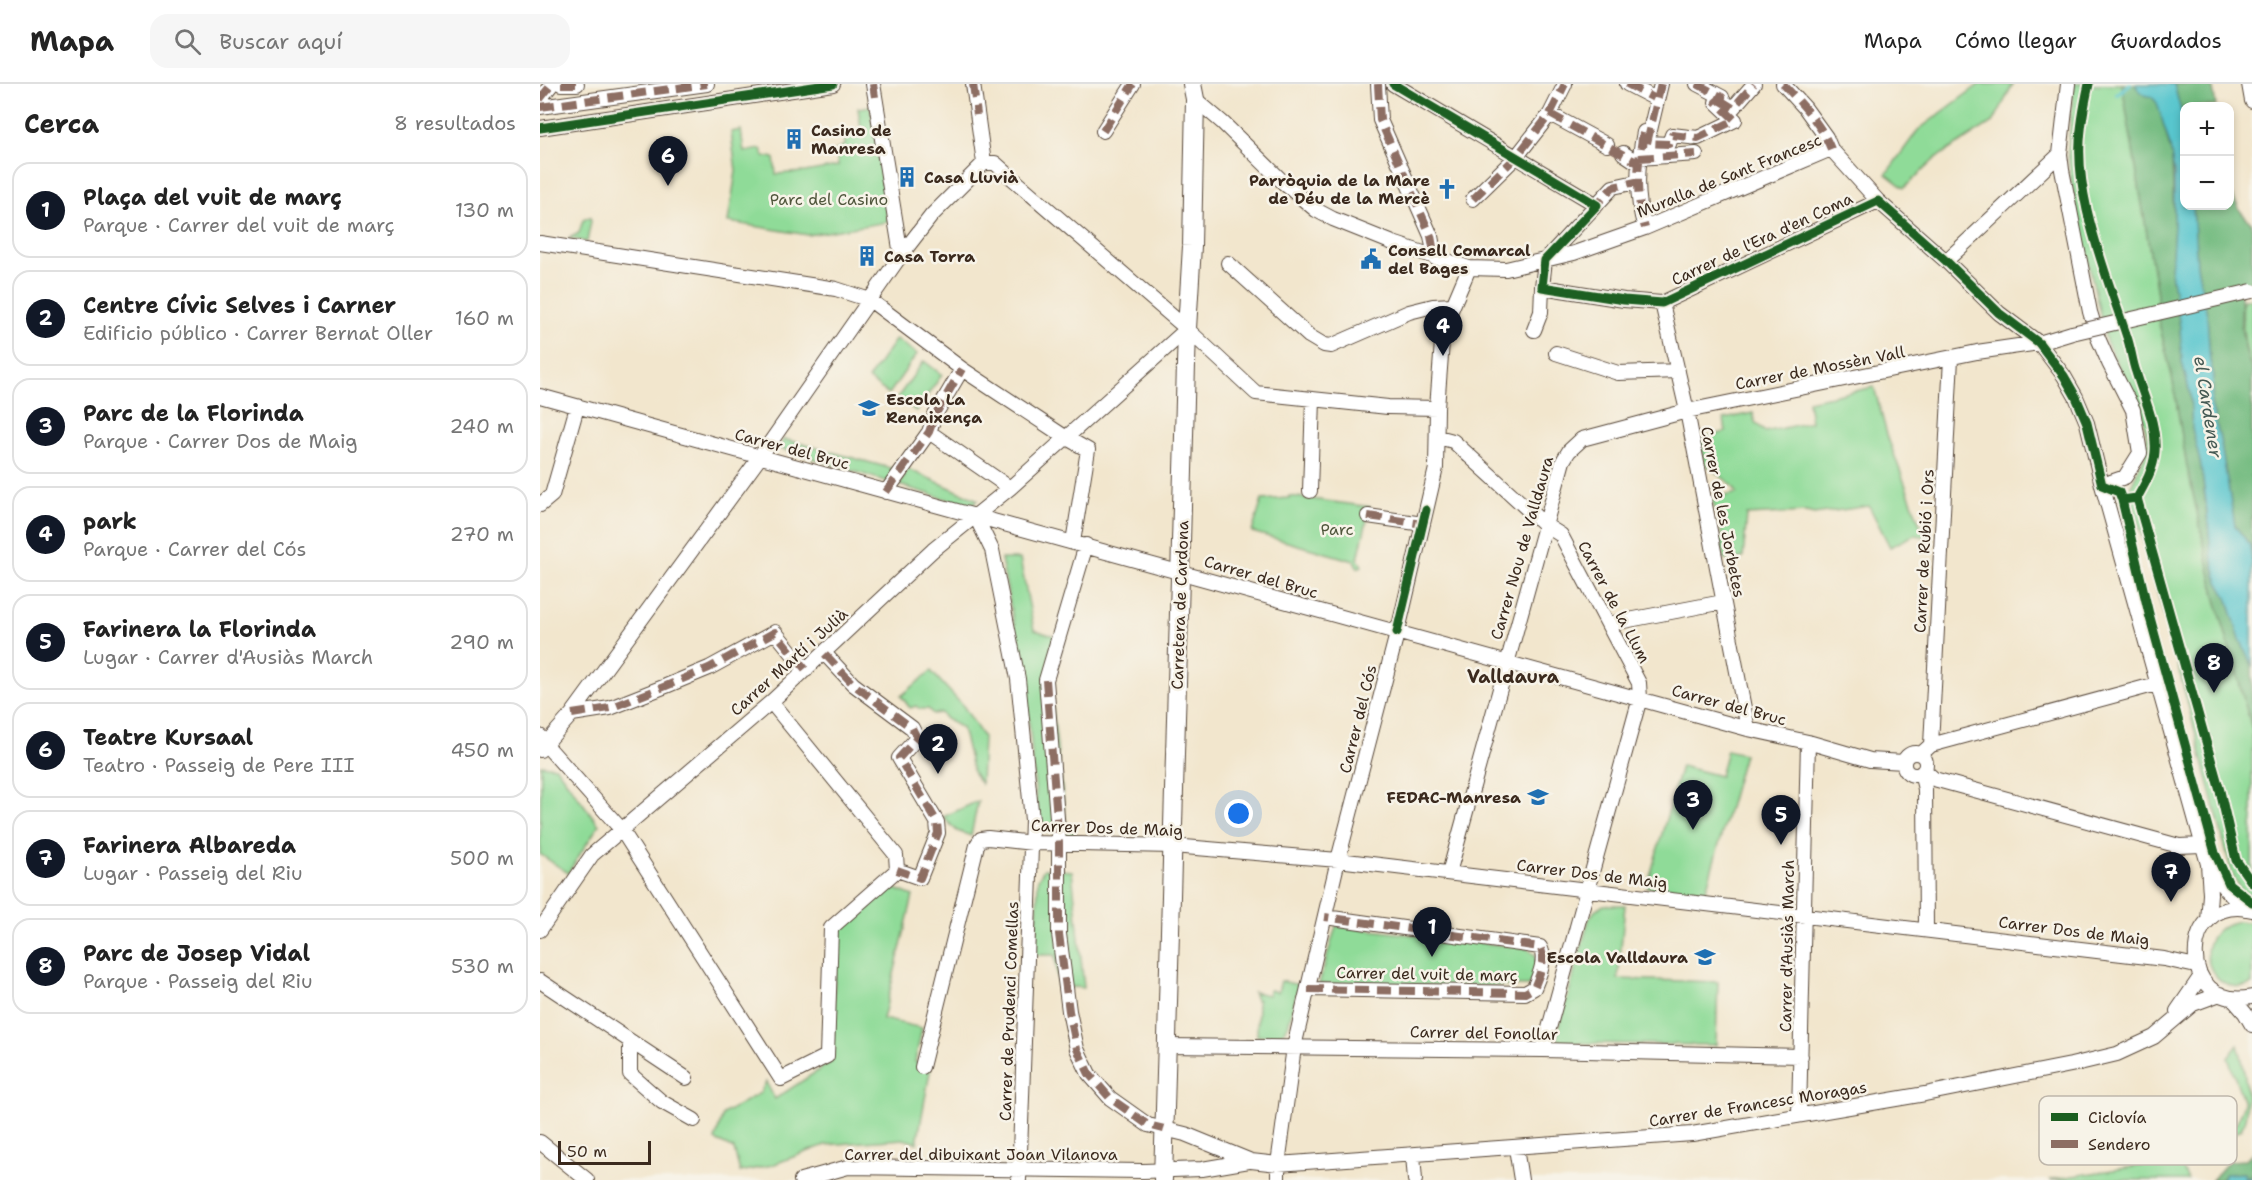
<!DOCTYPE html>
<html lang="es">
<meta charset="utf-8">
<style>
body{margin:0;font-family:"Shantell Sans",sans-serif;background:#f6f6f6;color:#222}
.controls{position:absolute;right:18px;top:18px;display:grid;overflow:hidden;border-radius:12px;box-shadow:0 3px 9px #0003}
.controls button{width:54px;height:54px;display:grid;place-items:center;padding:0;border:0;border-bottom:2px solid #e0e0e0;background:#fff;color:#222;font:30px sans-serif}
.scale{position:absolute;left:18px;bottom:15px;width:93px;box-sizing:border-box;padding-left:6px;border:3px solid #3b2a1e;border-top:0;font-size:16px;line-height:21px;white-space:nowrap;color:#3b2a1e;-webkit-text-stroke:4px #f7f3e8;paint-order:stroke}
.you{position:absolute;left:699px;top:730px;width:21px;height:21px;margin:-15px;border:4px solid #fff;border-radius:50%;background:#1a73e8;box-shadow:0 0 0 9px #1a73e833}
.badge{display:grid;place-items:center;width:39px;height:39px;border-radius:50%;background:#111827;color:#fff;font-size:20px;font-weight:700}
.pin{position:absolute;translate:-50% -50px;filter:drop-shadow(0 2px 3px #0008)}
.pin::after{content:'';position:absolute;top:32px;width:21px;height:18px;background:inherit;clip-path:polygon(0 0,100% 0,50% 100%)}
.list{margin:0;padding:0;list-style:none}
h2{display:flex;justify-content:space-between;align-items:center;height:78px;margin:0;padding:0 24px;font-size:26px}
h2 small{font-size:20px;font-weight:400;color:#767676}
.list li{display:grid;grid-template-columns:39px 1fr auto;gap:18px;align-items:center;box-sizing:border-box;height:96px;margin:0 12px 12px;padding:0 12px;border:2px solid #e0e0e0;border-radius:18px}
.list b{display:block;font-size:22px;white-space:nowrap}
.list p{margin:0;font-size:20px;white-space:nowrap;color:#767676}
.list em{font-size:20px;font-style:normal;color:#767676}
.icon{flex:none;width:33px;height:33px;fill:none;stroke:currentColor;stroke-width:2;stroke-linecap:round;stroke-linejoin:round}
.map{position:relative;flex:none;width:1712px;height:1096px;overflow:hidden}
header{display:flex;align-items:center;gap:36px;box-sizing:border-box;height:84px;padding:0 30px;background:#fff;border-bottom:2px solid #e0e0e0}
header strong{font-size:28px}
nav{display:flex;gap:33px;margin-inline-start:auto;font-size:21px}
.search{width:420px;height:54px;background:#f6f6f6;display:flex;align-items:center;gap:15px;box-sizing:border-box;padding:0 21px;border-radius:18px;color:#767676;font-size:22px}
main{display:flex}
aside{flex:1;background:#fff}
.map>svg:first-child{display:block}
.green{fill:#8fdb98;stroke:#65825b;stroke-width:1.5}
.forest{fill:#73bb80;stroke:#57724f;stroke-width:1.5}
.water{fill:#58c6ce;stroke:#4a7876;stroke-width:1.5}
.lines{fill:none;stroke-linecap:round;stroke-linejoin:round}
.stream{stroke:#58c6ce;stroke-width:4}
.minor-casing{stroke:#564638;stroke-width:16}
.major-casing{stroke:#564638;stroke-width:20}
.minor{stroke:#fff;stroke-width:14}
.major{stroke:#fff;stroke-width:18}
.minor-bridge-casing{stroke:#564638;stroke-width:16;stroke-linecap:butt}
.minor-bridge{stroke:#fff;stroke-width:14}
.quiet{stroke:#8d6e63;stroke-width:8;stroke-dasharray:15 8;stroke-linecap:butt}
.cycleway-casing{stroke:#f7f3e8;stroke-width:13}
.cycleway{stroke:#1b5e20;stroke-width:9}
.labels{text-anchor:middle;dominant-baseline:central;stroke-width:5;stroke-linejoin:round;paint-order:stroke}
.poi-label{font-size:16px;font-weight:bold;fill:#3b2a1e;stroke:#f7f3e8;text-anchor:start}
.street-label{font-size:16px;fill:#3b2a1e;stroke:#f7f3e8}
.park-label{font-size:16px;fill:#50563c;stroke:#f7f3e8}
.water-label{font-size:18px;font-style:italic;fill:#445953;stroke:#f7f3e8}
.neighbourhood-label{font-size:18px;font-weight:bold;fill:#3b2a1e;stroke:#f7f3e8}
.key{fill:#f7f3e8;stroke:#bfb7ab;stroke-width:1.5}
.key-label{font-size:16px;fill:#3b2a1e}
</style>
<header>
<strong>Mapa</strong>
<div class="search"><svg class="icon" aria-label="search" viewBox="0 0 24 24"><circle cx="10" cy="10" r="6"/><path d="M15 15l6 6"/></svg>Buscar aquí</div>
<nav><a>Mapa</a><a>Cómo llegar</a><a>Guardados</a></nav>
</header>
<main>
<aside>
<h2>Cerca<small>8 resultados</small></h2>
<ul class="list">
<li><span class="badge">1</span><div><b>Plaça del vuit de març</b><p>Parque · Carrer del vuit de març</p></div><em>130 m</em></li>
<li><span class="badge">2</span><div><b>Centre Cívic Selves i Carner</b><p>Edificio público · Carrer Bernat Oller</p></div><em>160 m</em></li>
<li><span class="badge">3</span><div><b>Parc de la Florinda</b><p>Parque · Carrer Dos de Maig</p></div><em>240 m</em></li>
<li><span class="badge">4</span><div><b>park</b><p>Parque · Carrer del Cós</p></div><em>270 m</em></li>
<li><span class="badge">5</span><div><b>Farinera la Florinda</b><p>Lugar · Carrer d'Ausiàs March</p></div><em>290 m</em></li>
<li><span class="badge">6</span><div><b>Teatre Kursaal</b><p>Teatro · Passeig de Pere III</p></div><em>450 m</em></li>
<li><span class="badge">7</span><div><b>Farinera Albareda</b><p>Lugar · Passeig del Riu</p></div><em>500 m</em></li>
<li><span class="badge">8</span><div><b>Parc de Josep Vidal</b><p>Parque · Passeig del Riu</p></div><em>530 m</em></li>
</ul>
</aside>
<div class="map">
<svg width="1712" height="1096" viewBox="0 0 1712 1096">
<rect width="100%" height="100%" fill="#f7f3e8"/>
<filter id="ink" filterUnits="userSpaceOnUse"><feTurbulence type="fractalNoise" baseFrequency=".0167" numOctaves="2"/><feDisplacementMap in="SourceGraphic" scale="12" xChannelSelector="R" yChannelSelector="G"/><feConvolveMatrix kernelMatrix="1 2 1 2 8 2 1 2 1" color-interpolation-filters="sRGB"/></filter>
<filter id="wash" filterUnits="userSpaceOnUse"><feTurbulence type="fractalNoise" baseFrequency=".008" numOctaves="4" result="noise"/><feDisplacementMap in="SourceGraphic" scale="24" xChannelSelector="R" yChannelSelector="G"/><feGaussianBlur stdDeviation="1.35" result="paint"/><feColorMatrix in="noise" values="0 0 0 0 0 0 0 0 0 0 0 0 0 0 0 0 0 1.4 0 .05"/><feComposite in="paint" operator="in"/></filter>
<g filter="url(#wash)">
<rect width="100%" height="100%" fill="#f2e6cd"/>
<path class="green" d="M1440,0H1473L1454,37L1396,74L1364,104L1346,90L1378,46Z
M1534,0H1582L1617,210L1618,235L1632,292L1647,382L1676,515L1712,645V813L1702,807L1692,790L1636,574L1589,406L1605,371L1608,360L1606,346L1600,326L1566,257L1532,104L1528,68Z
M330,22L348,138L268,151L188,138L196,87L191,48L201,46L204,68L221,65L224,72L234,74L236,90L265,88L298,82L296,66L305,61V53L322,51L318,24Z
M50,133L51,137L47,158L29,154L39,149L43,136Z
M1712,215V287C1704,264 1701,241 1703,216Z
M356,255L377,270L349,310L328,295Z
M384,277L402,291L376,327L357,314Z
M1334,303L1348,354L1381,443L1390,441L1389,453L1374,451L1350,463L1329,422L1274,430L1266,428L1207,431L1203,474L1184,476L1179,455L1183,454L1172,415L1197,409L1192,401L1164,379L1160,354L1186,348L1184,335L1213,329L1215,338L1225,348L1271,338L1268,317Z
M244,355L357,386L348,398L239,364Z
M368,385L438,416L430,422L359,401Z
M749,412L830,423L818,475L822,482L818,484L814,477L712,448L722,416L749,414Z
M461,475H480L494,546L524,555L511,598V610L526,741L536,750L499,748L488,626L480,570Z
M391,587L424,623L443,653L441,700L433,688L422,644L406,635L401,629L393,630L388,625H380L376,622L370,624L361,612Z
M1187,666L1204,670L1165,810L1107,803L1141,682L1180,692Z
M1,681L16,683L59,741L28,789L0,770Z
M438,717L431,752L417,747L403,733Z
M504,785L532,787L544,904L534,903L519,907L515,871H496L498,795Z
M349,800L353,804L373,812L343,935L382,944L375,978L391,982L377,1059L363,1055L285,1061L232,1081L200,1088L194,1065L175,1056L183,1030L220,1009L226,998L235,1015L291,978L294,927L295,848Z
M1064,821H1085L1078,895L1178,898L1176,961L1026,959L1019,957L1017,952L1049,835L1056,825Z
M1699,837L1712,839V900C1670,917 1643,848 1699,837Z
M796,842L986,864C1006,874 995,887 989,902L779,900Z
M741,897L759,901L748,942L740,951L717,952L718,916H716L713,908L728,911L730,906L738,908Z
M1698,961C1705,983 1712,1028 1701,1045C1691,1052 1678,1057 1667,1062L1697,1038L1704,1019L1688,974Z
M1639,1076L1648,1096H1510L1513,1095Z"/>
<path class="forest" d="M1582,0H1595L1598,5L1604,11L1612,13L1618,19L1632,72L1634,142L1631,188L1640,243L1642,278L1650,310L1652,345L1661,382L1673,481L1678,498L1687,513L1700,555L1712,582V645L1676,515L1647,382L1632,292L1618,235L1617,210Z
M1634,0H1672L1676,22H1644V39Z
M1690,108L1701,128L1712,140V196L1699,201C1703,215 1701,225 1701,239C1702,256 1707,272 1712,287V479L1710,461L1695,442L1680,355L1671,320L1674,291L1670,277L1667,230L1657,182L1653,122H1690Z
M1712,1070V1091L1704,1093V1089L1685,1090L1681,1096H1672L1689,1077L1706,1076Z"/>
<path class="water" d="M1595,0H1634L1644,39V122H1653L1657,182L1667,230L1670,277L1674,291L1671,320L1680,355L1695,442L1710,461L1712,479V582L1700,555L1687,513L1678,498L1671,469L1666,418L1661,382L1652,345L1650,310L1642,278L1640,243L1631,188L1634,142V89L1630,62L1617,19L1612,13L1604,11L1598,5Z
M1705,1089L1704,1093L1712,1092V1096H1681L1685,1090Z"/>
<g class="lines">
<path class="stream" d="M1577,10L1590,0"/>
</g>
</g>
<g filter="url(#ink)">
<g class="lines">
<g class="minor-casing">
<path id="minor" d="M21,0H37
M333,0L361,171
M433,0L444,79
M838,0L840,36L891,152L895,174
M853,0L1057,121
M1087,0L1114,14
M1121,0L1107,59L1129,60L1132,51L1158,54L1195,36L1176,18L1182,13L1157,0
M1243,0L1265,24L1286,53L1291,65L1338,117L1406,177L1459,229L1499,259L1524,292L1536,313L1547,339L1562,401L1668,780L1670,810L1668,837
M1528,0L1520,70L1522,86L1550,228L1558,254L1569,279L1593,326L1600,369L1585,393L1562,401
M1709,0L1712,17
M0,15L12,0
M655,15L683,39L745,100L776,126L793,135L853,159L929,184L966,185L1034,169L1105,144L1291,65
M1179,15L1193,24L1214,0
M0,23L167,0
M1010,30L1067,61
M0,44L293,0
M563,47L593,0
M1104,48C1097,82 1095,111 1105,144
M1083,69L1098,79
M1099,74L1156,70
M444,79H455L464,87L647,245L716,309L848,323L897,324
M1096,98L1073,103L1005,176L1002,203L1084,216L1122,219L1338,117
M933,115L977,72L1010,30L1025,0
M0,159L296,205L330,216L422,285L525,353L548,366L533,458
M1406,177L1520,70
M688,179L769,252L784,261L791,262L869,228L893,222L913,221
M1122,219L1147,327L1208,645
M994,246L1001,228L1002,203
M1016,269L1078,289L1138,287
M0,312L1208,645L1268,658L1330,676L1364,678
M389,348L470,404
M898,353L913,357L1005,441L1021,451L1099,599L1100,614L1003,966
M770,407L773,315
M346,408L389,348L395,331L422,285
M0,421L12,411L37,323
M828,432L883,440
M436,433L452,466L478,595L492,736L479,1096
M546,461L506,596L519,759V850L529,927L537,965L549,990L570,1014L608,1041L645,1050L711,1077L738,1080L1152,1050L1385,1010L1531,981L1577,970L1614,953L1653,920L1680,910
M1068,540L1183,518
M285,570L313,600L372,644L377,654L359,674L397,738L398,749L380,794L357,786
M231,618L356,771L357,786
M32,630L70,624L126,602L169,584L235,548L266,586
M0,652L6,661L81,745L241,995L287,972L291,844L357,786
M1391,661L1411,274
M0,666L32,630L220,373L361,171L392,131L444,79
M1364 680a11 11 0 1 1 22 0a11 11 0 1 1-22 0Z
M1381,670L1391,661L1617,600
M1384,686L1394,695L1639,762L1661,761
M1381,689L1385,705L1386,845
M1668,781L1685,805L1705,825
M909,789L1023,377L1029,367L1042,355L1147,327L1437,268L1499,259L1532,249
M1712,826C1638,808 1636,929 1712,913
M0,846L52,771L231,618L393,466L470,404L647,245
M0,897L146,994
M768,905L985,909L994,904C999,892 1007,875 1000,863L785,833
M1692,914L1705,929L1712,941
M1637,927L1661,892
M90,958V990L122,1018L154,1036
M626,962L1003,966L1261,972
M382,983L437,761L441,755L448,754L493,759L633,762L798,776L1624,875L1656,882
M1259,1030L1268,658
M0,1058L47,1096
M976,1064L981,1096
M873,1071L875,1096
M261,1096L308,1083L603,1087L662,1085L709,1077
M738,1096V1080L754,963L798,776L860,538L896,384L897,324L903,245L929,184"/>
</g>
<g class="major-casing">
<path id="major" d="M623,1096L647,245L652,162L655,15L652,0"/>
</g>
<use href="#minor" class="minor"/>
<use href="#major" class="major"/>
<g class="minor-bridge-casing">
<path id="minor-bridge" d="M1532,249L1712,207"/>
</g>
<use href="#minor-bridge" class="minor-bridge"/>
<path class="quiet" d="M21,0H37
M333,0L335,13
M433,0L437,31
M838,0L840,36L891,152L895,174
M1087,0L1114,14
M1121,0L1107,59L1129,60L1132,51L1158,54L1195,36L1176,18L1182,13L1157,0
M1243,0C1262,20 1281,40 1291,65
M0,15L12,0
M1180,16L1193,24L1214,0
M0,23L167,0
M1010,30L1098,79
M563,47L593,0
M1103,49C1097,85 1095,109 1105,144
M1099,74L1156,70
M933,115L977,72L1010,30L1025,0
M1052,125L1073,103L1096,98
M346,408L389,348L395,331L422,285
M828,432L883,440
M285,570L313,600L372,644L377,654L359,674L397,738L398,749L380,794L357,786
M506,596L519,759V850L529,927L537,965L549,990L570,1014L608,1041L624,1045
M32,630L70,624L126,602L169,584L235,548L266,586
M768,905L985,909L994,904C999,892 1007,875 1000,863L785,833"/>
<g class="cycleway-casing">
<path id="cycleway" d="M853,0L1057,121L1005,176L1002,203L1084,216L1122,219L1338,117L1406,177L1459,229L1499,259L1524,292L1536,313L1547,339L1562,401L1579,408L1582,416L1609,530L1675,769L1689,800L1712,818
M1549,0C1538,49 1536,77 1547,126C1557,170 1573,211 1587,253C1591,264 1592,277 1596,288C1604,315 1617,339 1615,368C1614,384 1605,400 1597,414L1582,416
M0,44L293,0
M1597,414L1680,707L1696,776L1712,799
M857,548L886,426"/>
</g>
<use href="#cycleway" class="cycleway"/>
</g>
</g>
<defs>
<g id="building-bare" transform="scale(1.62)"><path d="M-4-6H4V6H1V3H-1V6H-4ZM-2.5-4.3h1.7v1.8h-1.7ZM.8-4.3h1.7v1.8H.8ZM-2.5-1h1.7V.8h-1.7ZM.8-1h1.7V.8H.8Z" fill="#1f6fb2" stroke="#f7f3e8" stroke-width="2.5" paint-order="stroke"/></g>
<g id="church-bare" transform="scale(1.62)"><path d="M-1.2-6h2.4v3.5h3.3v2.4h-3.3V6h-2.4V-.1h-3.3v-2.4h3.3Z" fill="#1f6fb2" stroke="#f7f3e8" stroke-width="2.5" paint-order="stroke"/></g>
<g id="civic-bare" transform="scale(1.62)"><path d="M-.6-6.5H3V-4.5H.6V-3L4-1V1h2V6H-6V1h2V-1L-.6-3ZM-1.2 2.5V6h2.4V2.5Z" fill="#1f6fb2" stroke="#f7f3e8" stroke-width="2.5" paint-order="stroke"/></g>
<g id="school-bare" transform="scale(1.62)"><path d="M0-5L7-2L0 1L-7-2ZM-4 1L0 2.5L4 1V4Q0 6-4 4Z" fill="#1f6fb2" stroke="#f7f3e8" stroke-width="2.5" paint-order="stroke"/></g>
</defs>
<g fill-rule="evenodd">
<use href="#building-bare" x="254" y="55"/>
<use href="#building-bare" x="367" y="93"/>
<use href="#church-bare" x="907" y="105"/>
<use href="#building-bare" x="327" y="172"/>
<use href="#civic-bare" x="831" y="175"/>
<use href="#school-bare" x="329" y="324"/>
<use href="#school-bare" x="998" y="713"/>
<use href="#school-bare" x="1165" y="873"/>
</g>
<g class="labels">
<g class="poi-label">
<text x="271" y="46">Casino de<tspan x="271" dy="18">Manresa</tspan></text>
<text x="384" y="93">Casa Lluvià</text>
<text x="890" y="96" text-anchor="end">Parròquia de la Mare<tspan x="890" dy="18">de Déu de la Mercè</tspan></text>
<text x="848" y="166">Consell Comarcal<tspan x="848" dy="18">del Bages</tspan></text>
<text x="344" y="172">Casa Torra</text>
<text x="346" y="315">Escola La<tspan x="346" dy="18">Renaixença</tspan></text>
<text x="981" y="713" text-anchor="end">FEDAC-Manresa</text>
<text x="1148" y="873" text-anchor="end">Escola Valldaura</text>
</g>
<g class="street-label">
<text transform="translate(1189 92) rotate(-22)">Muralla de Sant Francesc</text>
<text transform="translate(1222 155) rotate(-25)">Carrer de l'Era d'en Coma</text>
<text transform="translate(1280 284) rotate(-11)">Carrer de Mossèn Vall</text>
<text transform="translate(252 365) rotate(15)">Carrer del Bruc</text>
<text transform="translate(1183 428) rotate(79)">Carrer de les Jorbetes</text>
<text transform="translate(982 464) rotate(-74)">Carrer Nou de Valldaura</text>
<text transform="translate(1384 467) rotate(-87)">Carrer de Rubió i Ors</text>
<text transform="translate(721 493) rotate(16)">Carrer del Bruc</text>
<text transform="translate(1074 518) rotate(62)">Carrer de la Llum</text>
<text transform="translate(640 521) rotate(-88)">Carretera de Cardona</text>
<text transform="translate(249 578) rotate(-42)">Carrer Martí i Julià</text>
<text transform="translate(1189 621) rotate(15)">Carrer del Bruc</text>
<text transform="translate(818 635) rotate(-76)">Carrer del Cós</text>
<text transform="translate(567 744) rotate(2)">Carrer Dos de Maig</text>
<text transform="translate(1052 790) rotate(7)">Carrer Dos de Maig</text>
<text transform="translate(1534 847) rotate(7)">Carrer Dos de Maig</text>
<text transform="translate(1247 862) rotate(-89)">Carrer d'Ausiàs March</text>
<text transform="translate(887 890) rotate(1)">Carrer del vuit de març</text>
<text transform="translate(469 927) rotate(-88)">Carrer de Prudenci Comellas</text>
<text transform="translate(944 949) rotate(1)">Carrer del Fonollar</text>
<text transform="translate(1218 1020) rotate(-9)">Carrer de Francesc Moragas</text>
<text x="441" y="1070">Carrer del dibuixant Joan Vilanova</text>
</g>
<g class="park-label">
<text x="289" y="115">Parc del Casino</text>
<text x="797" y="445">Parc</text>
</g>
<g class="water-label">
<text transform="translate(1668 323) rotate(81)">el Cardener</text>
</g>
<g class="neighbourhood-label">
<text x="973" y="593">Valldaura</text>
</g>
</g>
<rect x="1499" y="1012" width="198" height="69" rx="9" class="key"/>
<rect x="1511" y="1029" width="27" height="8" fill="#1b5e20"/>
<rect x="1511" y="1056" width="27" height="8" fill="#8d6e63"/>
<g class="key-label">
<text x="1548" y="1039">Ciclovía</text>
<text x="1548" y="1066">Sendero</text>
</g>
</svg>
<div class="controls">
<button>+</button>
<button>−</button>
</div>
<div class="scale">50 m</div>
<div class="you"></div>
<div class="pin badge" style="left:892px;top:873px">1</div>
<div class="pin badge" style="left:398px;top:690px">2</div>
<div class="pin badge" style="left:1153px;top:746px">3</div>
<div class="pin badge" style="left:903px;top:272px">4</div>
<div class="pin badge" style="left:1241px;top:761px">5</div>
<div class="pin badge" style="left:128px;top:102px">6</div>
<div class="pin badge" style="left:1631px;top:818px">7</div>
<div class="pin badge" style="left:1674px;top:609px">8</div>
</div>
</main>
